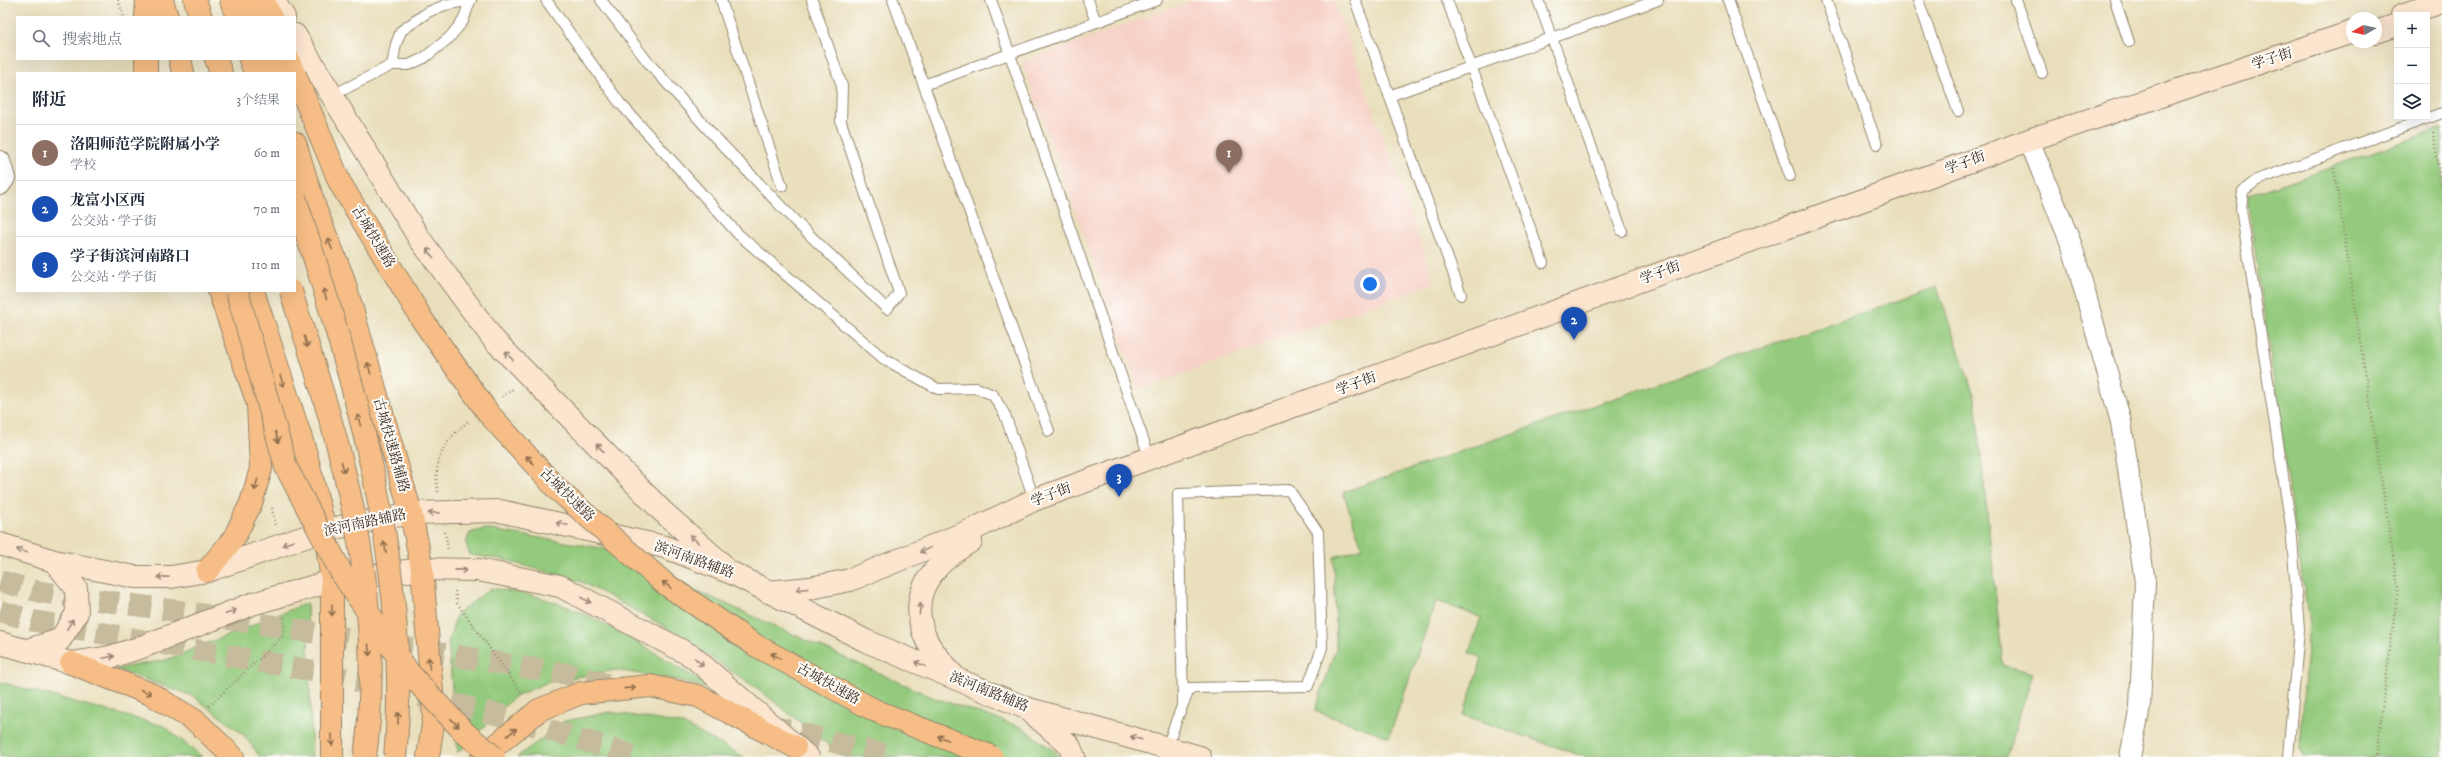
<!DOCTYPE html>
<html lang="zh">
<meta charset="utf-8">
<style>
body{margin:0;font-family:"IM FELL DW Pica","Noto Serif SC",serif;background:#f2f2f3;color:#1f2937}
.controls{position:absolute;right:12px;top:12px;display:grid;overflow:hidden;border-radius:0px;box-shadow:0 4px 16px #0002}
.controls button{width:36px;height:36px;display:grid;place-items:center;padding:0;border:0;border-bottom:1px solid #e0e1e3;background:#fff;color:#1f2937;font:20px sans-serif}
.compass{position:absolute;left:2346px;top:12px;width:36px;height:36px;border-radius:50%;background:#fff;box-shadow:0 4px 16px #0002;rotate:261deg}
.you{position:absolute;left:1370px;top:284px;width:14px;height:14px;margin:-10px;border:3px solid #fff;border-radius:50%;background:#1a73e8;box-shadow:0 0 0 6px #1a73e833}
.badge{display:grid;place-items:center;width:26px;height:26px;border-radius:50%;background:#111827;color:#fff;font-size:13px;font-weight:700}
.pin{position:absolute;translate:-50% -33px;filter:drop-shadow(0 1px 2px #0008)}
.pin::after{content:'';position:absolute;top:21px;width:14px;height:12px;background:inherit;clip-path:polygon(0 0,100% 0,50% 100%)}
.list{margin:0;padding:0;list-style:none}
h2{display:flex;justify-content:space-between;align-items:center;height:52px;margin:0;padding:0 16px;font-size:17px}
h2 small{font-size:13px;font-weight:400;color:#747a83}
.list li{display:grid;grid-template-columns:26px 1fr auto;gap:12px;align-items:center;box-sizing:border-box;height:56px;padding:0 16px;border-top:1px solid #e0e1e3}
.list b{display:block;font-size:15px;white-space:nowrap}
.list p{margin:0;font-size:13px;white-space:nowrap;color:#747a83}
.list em{font-size:13px;font-style:normal;color:#747a83}
.icon{flex:none;width:22px;height:22px;fill:none;stroke:currentColor;stroke-width:2;stroke-linecap:round;stroke-linejoin:round}
.map{position:relative;flex:none;width:2442px;height:757px;overflow:hidden}
.search{position:absolute;background:#fff;box-shadow:0 4px 16px #0002;left:16px;top:16px;width:280px;height:44px;display:flex;align-items:center;gap:10px;box-sizing:border-box;padding:0 14px;border-radius:0px;color:#747a83;font-size:15px}
.panel{position:absolute;background:#fff;box-shadow:0 4px 16px #0002;left:16px;top:72px;width:280px;height:220px;border-radius:0px}
.map>svg:first-child{display:block}
.built{fill:#f7d1c7}
.green{fill:#94ca7d;stroke:#687a4e}
.lines{fill:none;stroke-linecap:round;stroke-linejoin:round}
.primary-tunnel{stroke:#c6bb9c;stroke-width:22;stroke-dasharray:22 11;stroke-linecap:butt}
.lane-casing{stroke:#92846d;stroke-width:12}
.street-casing{stroke:#92846d;stroke-width:22}
.secondary-casing{stroke:#92846d;stroke-width:24}
.primary-casing{stroke:#92846d;stroke-width:24}
.highway-casing{stroke:#92846d;stroke-width:24}
.path{stroke:#92846d;stroke-width:2.5;stroke-dasharray:1 3;stroke-linecap:butt}
.lane{stroke:#fff;stroke-width:10}
.street{stroke:#fff;stroke-width:20}
.secondary{stroke:#fbe5cf;stroke-width:22}
.primary{stroke:#f6be86;stroke-width:22}
.highway{stroke:#f6be86;stroke-width:22}
.highway-bridge-casing{stroke:#92846d;stroke-width:24;stroke-linecap:butt}
.highway-bridge{stroke:#f6be86;stroke-width:22}
.oneway{stroke:#8f6d4d}
.oneway2{stroke:#9b8876}
.labels{text-anchor:middle;dominant-baseline:central;stroke-width:4;stroke-linejoin:round;paint-order:stroke}
.street-label{font-size:14px;fill:#3b2a1e;stroke:#fdfcf7}
</style>
<div class="map">
<svg width="2442" height="757" viewBox="0 0 2442 757">
<rect width="100%" height="100%" fill="#fdfcf7"/>
<filter id="ink" filterUnits="userSpaceOnUse"><feTurbulence type="fractalNoise" baseFrequency=".025" numOctaves="2"/><feDisplacementMap in="SourceGraphic" scale="8" xChannelSelector="R" yChannelSelector="G"/><feConvolveMatrix kernelMatrix="1 2 1 2 8 2 1 2 1" color-interpolation-filters="sRGB"/></filter>
<filter id="wash" filterUnits="userSpaceOnUse"><feTurbulence type="fractalNoise" baseFrequency=".012" numOctaves="4" result="noise"/><feDisplacementMap in="SourceGraphic" scale="16" xChannelSelector="R" yChannelSelector="G"/><feGaussianBlur stdDeviation="0.9" result="paint"/><feColorMatrix in="noise" values="0 0 0 0 0 0 0 0 0 0 0 0 0 0 0 0 0 1.4 0 .05"/><feComposite in="paint" operator="in"/></filter>
<g filter="url(#wash)">
<rect width="100%" height="100%" fill="#e9dfbc"/>
<path class="built" d="M1194,0H1334L1435,283L1139,390L1022,62Z"/>
<path class="green" d="M2442,128V757H2304L2299,748L2309,624L2247,196Z
M1937,287L1975,398L2003,665L2033,673L2006,757H1585L1463,715L1482,658L1469,653L1481,617L1436,601L1389,737L1315,711L1336,648L1334,557L1362,548L1343,492Z
M484,529L602,548L932,697L1021,727L1058,754V757H843L761,691L664,626L582,582L501,559L470,555L466,543L470,533Z
M491,588C506,591 523,592 538,597C603,615 660,657 716,691L677,680L616,670L548,682L514,697L458,753L448,643L457,614Z
M307,603L312,757H260L243,734L193,696L115,669L166,660Z
M0,682L164,726L202,757H0Z
M610,712L683,724L744,757H517L565,721Z"/>
</g>
<g filter="url(#ink)">
<g class="lines">
<path class="primary-tunnel" d="M0,581L40,592L206,615L567,674L622,688
M0,611L34,621L314,671L504,716L638,757
M767,725L894,757"/>
<g class="lane-casing">
<path id="lane" d="M546,0L619,102L738,234L884,359L938,389L977,388L993,395L1005,415L1035,502
M601,0L647,61L714,136L796,222L887,309L899,293L841,122L842,86L812,0
M721,0L782,186
M893,0L1049,431
M991,0L1150,459
M1088,0L1096,22
M1355,0L1461,295
M1447,0L1543,263
M1538,0L1622,231
M1728,0L1790,176
M1826,0L1877,144
M1918,0L1958,111
M2016,0L2042,73
M2115,0L2129,42
M470,1L463,21L449,38L424,58L409,65H392L396,44L401,31L428,12L445,5L471,0
M924,85L1157,0
M333,95L392,65
M1389,96L1658,0
M1168,747C1173,726 1181,708 1190,688L1308,686L1322,648L1318,532L1289,490L1178,494L1183,702
M2288,757L2299,630L2291,526L2241,209L2243,191L2257,180L2442,113"/>
</g>
<g class="street-casing">
<path id="street" d="M2029,140L2072,246L2121,422L2145,582L2140,707L2130,757
M0,161L5,178L0,185"/>
</g>
<g class="secondary-casing">
<path id="secondary" d="M273,0L284,17
M2402,15L2442,2
M2376,32L2397,25
M295,35L419,238L494,340L662,511L722,564
M0,544L54,561L135,577H171L207,571L325,530L411,513L500,511L665,547L734,574L866,641L1026,708L1200,757
M768,592L810,588L850,580L974,529L1034,500L2029,140L2352,32
M0,643L71,663L110,657L139,648L252,604L332,581L422,569L478,570L560,586L692,656L808,757
M27,650L60,640L77,613L76,588L54,561
M956,679C947,666 932,653 926,639C906,593 933,564 971,541
M1030,711L1069,745L1074,757"/>
</g>
<g class="primary-casing">
<path id="primary" d="M251,0L256,17
M146,17L147,0
M269,59L273,73
M146,73V59
M295,143L316,211L343,278L411,513L422,569L434,717L428,757
M253,291L306,454L325,530L332,581V757
M207,571L234,538L251,503L261,469L258,404L219,291
M71,663L151,694L197,722L233,757
M482,757L539,710L581,693L650,686L698,696L795,747"/>
</g>
<g class="highway-casing">
<path id="highway" d="M162,0L167,17
M195,0L201,17
M231,0L237,17
M263,0L271,17
M180,59L183,73
M216,59L221,73
M250,59L255,73
M288,59L294,73"/>
</g>
<path class="path" d="M118,0L124,17
M2433,132L2442,189
M2334,168L2398,588L2376,757
M502,397L513,389
M438,492C432,461 445,439 469,421
M272,508L275,525
M445,532L448,549
M455,591L457,603L524,696
M209,706L284,635V617"/>
<use href="#lane" class="lane"/>
<use href="#street" class="street"/>
<use href="#secondary" class="secondary"/>
<use href="#primary" class="primary"/>
<use href="#highway" class="highway"/>
<g class="highway-bridge-casing">
<path id="highway-bridge" d="M295,75L340,183L423,321L489,414L558,490L664,583L755,645L874,710L992,757
M295,198C352,373 413,571 395,757
M237,291L286,467L341,572L409,673L465,733L494,757
M291,291C309,351 330,411 344,471C367,563 378,663 365,757"/>
</g>
<use href="#highway-bridge" class="highway-bridge"/>
</g>
<defs><path id="oneway-shaft" d="M-6 0H5M1.5-3L5.5 0L1.5 3" fill="none" stroke-width="1.6" stroke-linecap="round" stroke-linejoin="round"/></defs>
<g class="oneway">
<use href="#oneway-shaft" transform="translate(330 244) rotate(-112)"/>
<use href="#oneway-shaft" transform="translate(325 294) rotate(-105)"/>
<use href="#oneway-shaft" transform="translate(306 342) rotate(74)"/>
<use href="#oneway-shaft" transform="translate(369 368) rotate(-106)"/>
<use href="#oneway-shaft" transform="translate(282 381) rotate(72)"/>
<use href="#oneway-shaft" transform="translate(359 420) rotate(-105)"/>
<use href="#oneway-shaft" transform="translate(277 437) rotate(74)"/>
<use href="#oneway-shaft" transform="translate(530 460) rotate(-133)"/>
<use href="#oneway-shaft" transform="translate(343 467) rotate(74)"/>
<use href="#oneway-shaft" transform="translate(256 485) rotate(106)"/>
<use href="#oneway-shaft" transform="translate(385 547) rotate(-100)"/>
<use href="#oneway-shaft" transform="translate(667 585) rotate(-144)"/>
<use href="#oneway-shaft" transform="translate(332 610) rotate(90)"/>
<use href="#oneway-shaft" transform="translate(369 650) rotate(85)"/>
<use href="#oneway-shaft" transform="translate(776 656) rotate(-151)"/>
<use href="#oneway-shaft" transform="translate(429 663) rotate(-95)"/>
<use href="#oneway-shaft" transform="translate(630 688) rotate(-6)"/>
<use href="#oneway-shaft" transform="translate(146 692) rotate(23)"/>
<use href="#oneway-shaft" transform="translate(398 718) rotate(-91)"/>
<use href="#oneway-shaft" transform="translate(455 723) rotate(47)"/>
<use href="#oneway-shaft" transform="translate(512 732) rotate(-40)"/>
<use href="#oneway-shaft" transform="translate(943 738) rotate(-158)"/>
<use href="#oneway-shaft" transform="translate(332 740) rotate(90)"/>
</g>
<g class="oneway2">
<use href="#oneway-shaft" transform="translate(430 253) rotate(-126)"/>
<use href="#oneway-shaft" transform="translate(509 356) rotate(-134)"/>
<use href="#oneway-shaft" transform="translate(600 448) rotate(-134)"/>
<use href="#oneway-shaft" transform="translate(434 513) rotate(178)"/>
<use href="#oneway-shaft" transform="translate(562 524) rotate(-168)"/>
<use href="#oneway-shaft" transform="translate(694 539) rotate(-139)"/>
<use href="#oneway-shaft" transform="translate(288 543) rotate(160)"/>
<use href="#oneway-shaft" transform="translate(925 550) rotate(157)"/>
<use href="#oneway-shaft" transform="translate(22 551) rotate(-162)"/>
<use href="#oneway-shaft" transform="translate(461 570) rotate(1)"/>
<use href="#oneway-shaft" transform="translate(163 577) rotate(-179)"/>
<use href="#oneway-shaft" transform="translate(802 589) rotate(175)"/>
<use href="#oneway-shaft" transform="translate(586 600) rotate(28)"/>
<use href="#oneway-shaft" transform="translate(920 609) rotate(-83)"/>
<use href="#oneway-shaft" transform="translate(231 612) rotate(-22)"/>
<use href="#oneway-shaft" transform="translate(70 624) rotate(-59)"/>
<use href="#oneway-shaft" transform="translate(109 657) rotate(-12)"/>
<use href="#oneway-shaft" transform="translate(699 662) rotate(42)"/>
<use href="#oneway-shaft" transform="translate(920 664) rotate(-157)"/>
<use href="#oneway-shaft" transform="translate(1136 738) rotate(-164)"/>
</g>
</g>
<g class="labels">
<g class="street-label">
<text transform="translate(2272 59) rotate(-18)">学子街</text>
<text transform="translate(1965 163) rotate(-20)">学子街</text>
<text transform="translate(373 237) rotate(59)">古城快速路</text>
<text transform="translate(1660 273) rotate(-20)">学子街</text>
<text transform="translate(1356 384) rotate(-20)">学子街</text>
<text transform="translate(391 445) rotate(74)">古城快速路辅路</text>
<text transform="translate(567 495) rotate(44)">古城快速路</text>
<text transform="translate(1051 495) rotate(-21)">学子街</text>
<text transform="translate(365 523) rotate(-12)">滨河南路辅路</text>
<text transform="translate(694 560) rotate(20)">滨河南路辅路</text>
<text transform="translate(828 684) rotate(29)">古城快速路</text>
<text transform="translate(989 692) rotate(22)">滨河南路辅路</text>
</g>
</g>
</svg>
<div class="controls">
<button>+</button>
<button>−</button>
<button><svg class="icon" aria-label="layers" viewBox="0 0 24 24"><path d="M12 4l9 5-9 5-9-5zM3 14l9 5 9-5"/></svg></button>
</div>
<svg class="compass" viewBox="-18 -18 36 36"><path d="M0-13l5 13h-10z" fill="#e53935"/><path d="M0 13l5-13h-10z" fill="#747a83"/></svg>
<div class="you"></div>
<div class="pin badge" style="left:1229px;top:173px;background:#8d6e63">1</div>
<div class="pin badge" style="left:1574px;top:340px;background:#1a4fb4">2</div>
<div class="pin badge" style="left:1119px;top:497px;background:#1a4fb4">3</div>
<div class="search"><svg class="icon" aria-label="search" viewBox="0 0 24 24"><circle cx="10" cy="10" r="6"/><path d="M15 15l6 6"/></svg>搜索地点</div>
<section class="panel">
<h2>附近<small>3个结果</small></h2>
<ul class="list">
<li><span class="badge" style="background:#8d6e63">1</span><div><b>洛阳师范学院附属小学</b><p>学校</p></div><em>60 m</em></li>
<li><span class="badge" style="background:#1a4fb4">2</span><div><b>龙富小区西</b><p>公交站 · 学子街</p></div><em>70 m</em></li>
<li><span class="badge" style="background:#1a4fb4">3</span><div><b>学子街滨河南路口</b><p>公交站 · 学子街</p></div><em>110 m</em></li>
</ul>
</section>
</div>
